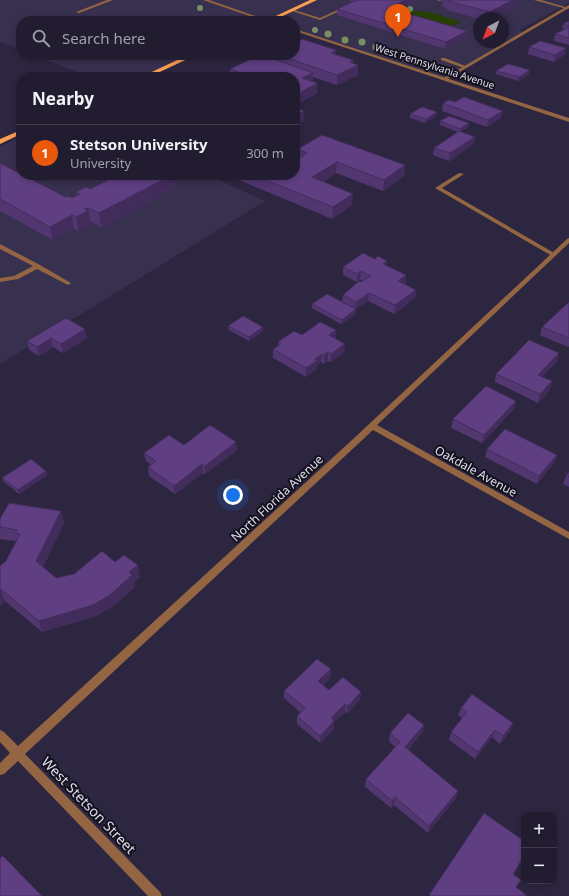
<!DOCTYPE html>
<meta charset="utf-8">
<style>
body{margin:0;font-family:"Noto Sans",sans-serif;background:#2e293c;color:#f1f3f6}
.controls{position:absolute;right:12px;bottom:12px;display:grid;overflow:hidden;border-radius:8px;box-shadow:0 2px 6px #0003}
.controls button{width:36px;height:36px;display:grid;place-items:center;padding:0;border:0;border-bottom:1px solid #3f3a4c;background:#221c30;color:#f1f3f6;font:20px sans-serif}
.compass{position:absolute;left:473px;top:12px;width:36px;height:36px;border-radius:50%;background:#221c30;box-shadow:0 2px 6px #0003;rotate:221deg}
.you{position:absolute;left:233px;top:495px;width:14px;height:14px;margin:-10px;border:3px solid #fff;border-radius:50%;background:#1a73e8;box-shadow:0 0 0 6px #1a73e833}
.badge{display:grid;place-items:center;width:26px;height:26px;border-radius:50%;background:#ea580c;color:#fff;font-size:13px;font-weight:700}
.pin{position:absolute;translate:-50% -33px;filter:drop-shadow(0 1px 2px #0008)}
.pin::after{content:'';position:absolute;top:21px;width:14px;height:12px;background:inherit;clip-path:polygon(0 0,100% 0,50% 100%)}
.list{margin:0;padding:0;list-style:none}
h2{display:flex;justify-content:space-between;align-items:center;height:52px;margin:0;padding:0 16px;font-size:17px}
h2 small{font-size:13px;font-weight:400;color:#a2a1ab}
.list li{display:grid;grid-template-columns:26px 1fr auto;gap:12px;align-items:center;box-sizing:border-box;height:56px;padding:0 16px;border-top:1px solid #3f3a4c}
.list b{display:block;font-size:15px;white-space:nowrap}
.list p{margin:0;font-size:13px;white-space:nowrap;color:#a2a1ab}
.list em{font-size:13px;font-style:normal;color:#a2a1ab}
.icon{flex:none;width:22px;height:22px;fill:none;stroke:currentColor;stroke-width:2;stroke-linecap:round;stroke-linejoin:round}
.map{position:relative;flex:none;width:569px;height:896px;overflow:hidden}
.search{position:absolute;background:#221c30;box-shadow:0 2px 6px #0003;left:16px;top:16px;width:284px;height:44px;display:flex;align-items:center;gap:10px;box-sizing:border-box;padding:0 14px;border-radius:16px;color:#a2a1ab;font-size:15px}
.panel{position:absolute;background:#221c30;box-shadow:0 2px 6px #0003;left:16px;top:72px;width:284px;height:108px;border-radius:16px}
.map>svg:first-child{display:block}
.built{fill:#38304f;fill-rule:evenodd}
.green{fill:#273f00}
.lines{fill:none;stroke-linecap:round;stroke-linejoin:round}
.service{fill:#936543;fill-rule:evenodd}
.minor{fill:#936543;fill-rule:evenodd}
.tertiary{fill:#936543;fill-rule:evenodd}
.primary{fill:#fb9d51;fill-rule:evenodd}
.tree{fill:#788f62}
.wall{fill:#523670}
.shaded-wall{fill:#422c5b}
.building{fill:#5f3f82;stroke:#422c5b}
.labels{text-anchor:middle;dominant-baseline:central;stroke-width:4;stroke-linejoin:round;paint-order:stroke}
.far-street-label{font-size:10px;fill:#e0dcee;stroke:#14111d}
.street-label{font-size:12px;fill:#e0dcee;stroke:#14111d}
.near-street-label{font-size:14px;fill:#e0dcee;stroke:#14111d}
</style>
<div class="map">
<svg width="569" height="896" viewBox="0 0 569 896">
<rect width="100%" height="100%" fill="#2d2640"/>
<path class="built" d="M0,0H569V3L519,30L525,32L444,79L295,30V21H21V50L0,42ZM479,18H503V42H479Z
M34,55H193L144,77H90Z
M21,137V175H208L265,201L0,364V147Z"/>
<path class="green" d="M404,10L430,12L461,22L451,26L402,11Z"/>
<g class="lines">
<path class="service" d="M107,0H113L79,13L76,12Z
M359,0H364L320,20L289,10L291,9L320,18Z
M436,0H442L440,1Z
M534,0H541L569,8L567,9Z
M210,18H211V20L202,21Z
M441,58H445L468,67L464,68L441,60Z
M459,173L464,174L442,188L556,254V256H552L435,188Z
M0,244L40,265L71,283L68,285L66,284L37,269L18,279L0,282V278L14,276L33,266L0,249Z"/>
<path class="minor" d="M569,5V8L446,80L442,79Z
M569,238V243L377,425L569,532V539L373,430L25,754L160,892L162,896H148L18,761L4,774L0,775V763L10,753L0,742V730L4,732L18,746L352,440L567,239Z"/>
<path class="tertiary" d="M203,0H209L270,21H264Z
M295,29L569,118V122L295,31Z"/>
<path class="primary" d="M310,0H317L272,21H265Z
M188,55H196L149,77H141Z
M21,130V134L0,144V139Z"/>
</g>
<g class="tree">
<circle cx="200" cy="8" r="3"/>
<circle cx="410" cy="9" r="3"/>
<circle cx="315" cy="30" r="3"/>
<circle cx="328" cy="34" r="3.5"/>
<circle cx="345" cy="40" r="3.5"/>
<circle cx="362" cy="42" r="3.5"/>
<circle cx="376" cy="47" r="3.5"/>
</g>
<path class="wall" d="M350,0H414V2L397,10L467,31L466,38L445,49L337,15V9L352,2L350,1Z
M439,0H518L517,6L495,18H479V19L447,10V8L442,7L443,1Z
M569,21V45L554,41L555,34L565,29L562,28L563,24Z
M529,47L566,48L564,55L554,62L528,54Z
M336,50V55L353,63L358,65V75L337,85L313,77L312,82L317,83V93L299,103L295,102V77H230V69L272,59V55H295Z
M496,71L529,74L518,81L496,74Z
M443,103L501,118L487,127L442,111Z
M437,112L436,116L425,123L410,118V114Z
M440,121L469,123L468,127L460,132L475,137L474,144L449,161L433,155L434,148L458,132L440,125Z
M298,149L405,165L404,176L383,191L336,173L323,182L352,205L332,219L227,175H295L298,159Z
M0,163L66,197L72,198L77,195L76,192L90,189L118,175H173L175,188L101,227L90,221L91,225L78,231L74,229L53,240L0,211Z
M386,265L406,275V283L404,284L416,290L415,298L394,314L368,301L356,309V314L341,324L312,308V304L342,302L343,295L363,281L360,280L357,282L343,275V267Z
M569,302V346L568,347L540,335L542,327Z
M228,326L263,331L249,341L229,330Z
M85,329L87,338L63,353L53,347L39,356L29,350L27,341Z
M336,330L335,339L345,344L344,352L331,362L328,361L324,364L321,362L317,365V368L306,377L273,358V349L278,346V342Z
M557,361L542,377L550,390L538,403L495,382L496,374Z
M516,401L514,409L482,443L451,428L453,419Z
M184,445L237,450L205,474L203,473L175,494L149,476L148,467L151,465L146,461L144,453Z
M487,449L557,455L554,463L537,484L485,457Z
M46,471L47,475L19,494L4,482L2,478Z
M566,476L569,477V487L563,484Z
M61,511L64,523L43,567L56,578L74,574L115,562L140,577L134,582L135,587L113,606L96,616L42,632L5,601L0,606V566L6,561L16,541L0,539V519Z
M331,677L323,685L329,690L361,692L360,700L347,713L345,712L334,722V729L320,743L297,724V716L301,713L284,698V691Z
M461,708L513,723L510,731L500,744L492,737L475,759L449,740L451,732L462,718L458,715Z
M424,725L422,733L408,750L456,798L428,833L394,805L391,808L365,787L366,779L395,747L389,741L390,733Z"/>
<path class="shaded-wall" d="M406,0H414V2L388,15L389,8Z
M513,0H518L517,6L495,18H489L490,12Z
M467,31L466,38L445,49L446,42Z
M566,48L564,55L554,62L555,55Z
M336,50V60L331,53Z
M353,60V68L358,65V75L337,85V75L350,62Z
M530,70L529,74L518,81L519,77Z
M313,73L312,83L302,78Z
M317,83V93L299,103L300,93Z
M304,111V121L295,126V116Z
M503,111L501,118L487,127L488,120Z
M437,112L436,116L425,123L426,119Z
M469,123L468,127L460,132V129Z
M475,137L474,144L449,161L450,153Z
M337,162L336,173L312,188V177Z
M405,165L404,176L383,191L384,180Z
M172,175H173L175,188L101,227L99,213Z
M353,194L352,205L332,219L333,207Z
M88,208L91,225L78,231L76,217L84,209Z
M72,215L74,229L53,240L50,227Z
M387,261L386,269L383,264Z
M361,271L360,280L357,282V274Z
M406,275V283L397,290L398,281Z
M416,290L415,298L394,314L395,305Z
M369,293L368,301L356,309V314L341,324L342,320L355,310L356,302Z
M263,327V331L249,341V337Z
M85,329L87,338L63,353L61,344Z
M336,330V339L328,344L329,335Z
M51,338L53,347L39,356L37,347Z
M345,344L344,352L331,362V354Z
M328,352V361L324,364V355Z
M559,353L557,361L536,384L538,375Z
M322,354L321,362L317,365V368L306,377V368L315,359Z
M552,381L550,390L538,403L540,394Z
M516,401L514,409L482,443L484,435Z
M236,442L237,450L205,474V466Z
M557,455L554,463L537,484L539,476Z
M202,464L203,473L175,494L174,486Z
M46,471L47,475L19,494L18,490Z
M61,511L64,523L40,573L36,561Z
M138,565L140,577L134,582L135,587L113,606L96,616L42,632L39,621L129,572Z
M1,589L5,601L0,606V590Z
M331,669V677L318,689V681Z
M361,692L360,700L347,713L348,706Z
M345,704V712L334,722V729L320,743V736L331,718Z
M513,723L510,731L500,744L503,736Z
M424,725L422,733L403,755L405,747Z
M495,730L492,737L475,759L478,752Z
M458,791L456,798L428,833L429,826Z
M395,797L394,805L391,808L392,801Z
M524,856V858L509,883L513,874Z"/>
<path class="building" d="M357,0H406L389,8L467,31L446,42L337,9Z
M449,0H513L490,12L448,1Z
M569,21V26L563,24Z
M567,28H569V38L555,34Z
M302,39L336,50L331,53L353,60L350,62L358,65L337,75L278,55H295V43Z
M540,41L566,48L555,55L529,47Z
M260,55H262L313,73L302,78L317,83L300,93L295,91V77H242L235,75L239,72L230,69Z
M508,64L530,70L519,77L496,71Z
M464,97L503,111L488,120L443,103L449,100L455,102Z
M295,107L304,111L295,116Z
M422,107L437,112L426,119L410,114Z
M449,116L469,123L460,129L440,121Z
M459,131L475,137L450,153L434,148Z
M322,135L405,165L384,180L337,162L312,177L353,194L333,207L253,175H295V160L307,153L298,149Z
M0,163L21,174V175H23L66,197L69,196L72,198L80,194L76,192L86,187L90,189L118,175H172L99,213L88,208L84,209L88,211L76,217L72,215L50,227L0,199Z
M363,253L375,259L378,256L387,261L383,264L406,275L398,281L416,290L395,305L369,293L356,302L343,295L359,281L361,282L371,276L361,271L357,274L343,267Z
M327,294L356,309L342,320L312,304Z
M569,302V338L542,327Z
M243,316L263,327L249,337L228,326Z
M66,318L85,329L61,344L51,338L37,347L27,341Z
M320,322L336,330L329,335L345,344L331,354L328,352L324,355L322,354L315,359L318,360L306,368L273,349L281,344L278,342L294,331L302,335Z
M529,340L559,353L538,375L552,381L540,394L496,374Z
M486,386L516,401L484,435L453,419Z
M210,425L236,442L205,466L202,464L174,486L148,467L156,461L144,453L169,435L184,445Z
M505,429L557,455L539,476L487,449Z
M31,459L46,471L18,490L2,478Z
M569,472V477L566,476Z
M9,503L61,511L36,561L56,578L74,574L102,551L115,562L124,555L138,565L129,572L132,575L110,595L93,605L39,621L1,589L0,590V566L6,561L20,534L15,533L17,530L0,527V519Z
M317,659L331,669L318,681L329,690L343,677L361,692L348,706L345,704L331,718L334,721L320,736L297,716L305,708L284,691Z
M472,694L513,723L503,736L495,730L478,752L451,732L467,712L461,708Z
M408,713L424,725L405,747L458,791L429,826L395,797L392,801L366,779L400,742L390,733Z
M484,813L524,841V856L513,874L521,880L516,887L527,896H431L429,895Z
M3,856L42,896H0V858Z"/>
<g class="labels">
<g class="far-street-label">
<text transform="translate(435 66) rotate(18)">West Pennsylvania Avenue</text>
</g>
<g class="street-label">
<text transform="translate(476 471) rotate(29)">Oakdale Avenue</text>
<text transform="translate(277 498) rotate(-43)">North Florida Avenue</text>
</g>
<g class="near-street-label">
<text transform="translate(89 805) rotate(46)">West Stetson Street</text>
</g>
</g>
</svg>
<div class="controls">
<button>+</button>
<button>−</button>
</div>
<svg class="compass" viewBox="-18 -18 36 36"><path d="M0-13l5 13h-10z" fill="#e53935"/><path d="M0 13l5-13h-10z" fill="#a2a1ab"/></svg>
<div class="you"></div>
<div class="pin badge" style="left:398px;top:37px">1</div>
<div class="search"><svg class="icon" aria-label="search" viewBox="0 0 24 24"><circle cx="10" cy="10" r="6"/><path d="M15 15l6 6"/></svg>Search here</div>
<section class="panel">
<h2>Nearby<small></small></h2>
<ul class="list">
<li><span class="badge">1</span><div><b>Stetson University</b><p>University</p></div><em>300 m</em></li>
</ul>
</section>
</div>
